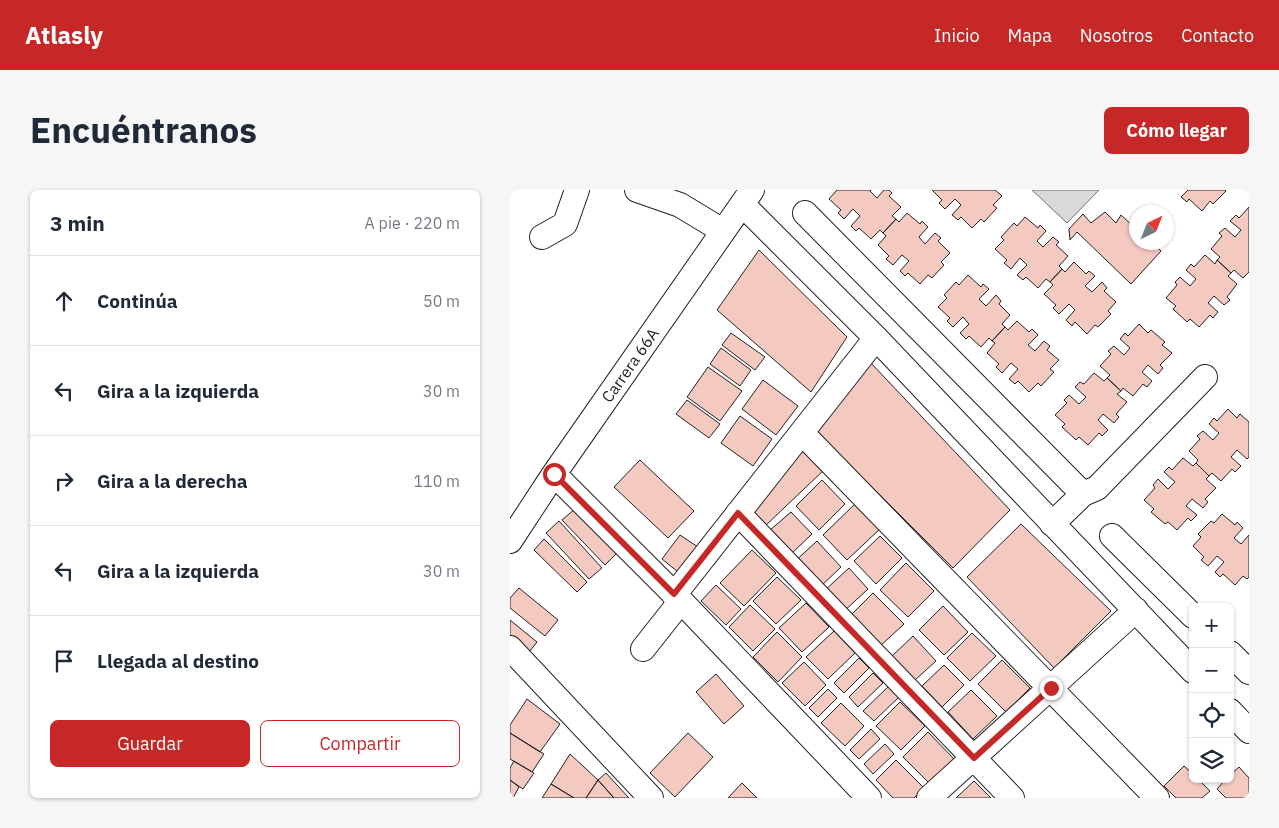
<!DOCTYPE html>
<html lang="es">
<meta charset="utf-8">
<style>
body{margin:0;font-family:"IBM Plex Sans",sans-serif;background:#f6f6f7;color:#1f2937}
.controls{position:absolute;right:15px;bottom:15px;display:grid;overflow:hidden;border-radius:8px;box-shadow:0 1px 4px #0004}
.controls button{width:45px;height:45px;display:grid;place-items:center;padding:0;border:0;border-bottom:1px solid #e0e1e3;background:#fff;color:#1f2937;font:25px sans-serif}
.compass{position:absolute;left:619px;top:15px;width:45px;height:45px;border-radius:50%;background:#fff;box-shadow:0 1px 4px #0004;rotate:43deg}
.stop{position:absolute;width:15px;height:15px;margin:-11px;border:4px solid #c62828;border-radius:50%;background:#fff}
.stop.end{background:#c62828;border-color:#fff;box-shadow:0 1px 5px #0008}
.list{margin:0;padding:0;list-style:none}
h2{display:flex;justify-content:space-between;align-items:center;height:65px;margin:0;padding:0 20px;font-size:21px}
h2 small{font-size:16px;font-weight:400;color:#747a83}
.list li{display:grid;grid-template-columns:32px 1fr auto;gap:15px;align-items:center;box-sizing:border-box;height:90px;padding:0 20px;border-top:1px solid #e0e1e3}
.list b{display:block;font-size:19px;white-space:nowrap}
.list em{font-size:16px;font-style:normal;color:#747a83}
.actions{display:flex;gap:10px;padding:15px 20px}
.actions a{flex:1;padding:11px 0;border:1px solid #c62828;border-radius:8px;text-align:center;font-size:18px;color:#c62828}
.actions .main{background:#c62828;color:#fff}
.icon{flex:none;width:28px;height:28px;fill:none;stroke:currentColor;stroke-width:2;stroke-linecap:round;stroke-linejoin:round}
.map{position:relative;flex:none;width:739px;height:608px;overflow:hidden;border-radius:8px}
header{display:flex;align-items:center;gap:30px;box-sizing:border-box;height:70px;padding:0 25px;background:#c62828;color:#fff}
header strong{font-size:24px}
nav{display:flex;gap:28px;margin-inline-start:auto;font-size:18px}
.intro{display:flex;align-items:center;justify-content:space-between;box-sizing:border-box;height:120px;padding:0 30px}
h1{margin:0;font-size:35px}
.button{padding:12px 22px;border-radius:8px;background:#c62828;color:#fff;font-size:18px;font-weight:700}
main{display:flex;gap:30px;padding:0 30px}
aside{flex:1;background:#fff;border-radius:8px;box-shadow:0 1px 4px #0004}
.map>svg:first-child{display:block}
.water{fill:#d9d9d9;stroke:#6f6f6f}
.building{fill:#f3c9c0;stroke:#222}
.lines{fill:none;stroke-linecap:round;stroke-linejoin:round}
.minor-casing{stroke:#222;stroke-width:26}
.minor{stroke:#fff;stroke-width:24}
.route{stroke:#c62828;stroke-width:6}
.labels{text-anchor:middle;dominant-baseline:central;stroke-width:4;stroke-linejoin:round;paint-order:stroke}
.street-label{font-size:16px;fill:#222;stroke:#fff}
</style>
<header>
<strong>Atlasly</strong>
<nav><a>Inicio</a><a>Mapa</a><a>Nosotros</a><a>Contacto</a></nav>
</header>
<div class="intro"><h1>Encuéntranos</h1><a class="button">Cómo llegar</a></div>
<main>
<aside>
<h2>3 min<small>A pie · 220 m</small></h2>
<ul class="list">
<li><svg class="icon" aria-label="ahead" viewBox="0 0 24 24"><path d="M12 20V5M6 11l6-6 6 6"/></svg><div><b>Continúa</b></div><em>50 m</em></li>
<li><svg class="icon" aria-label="left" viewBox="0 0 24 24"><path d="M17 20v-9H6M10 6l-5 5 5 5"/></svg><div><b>Gira a la izquierda</b></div><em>30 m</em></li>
<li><svg class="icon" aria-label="right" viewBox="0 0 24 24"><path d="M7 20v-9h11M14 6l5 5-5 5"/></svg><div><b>Gira a la derecha</b></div><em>110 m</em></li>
<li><svg class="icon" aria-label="left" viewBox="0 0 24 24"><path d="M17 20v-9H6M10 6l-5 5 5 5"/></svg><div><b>Gira a la izquierda</b></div><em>30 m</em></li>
<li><svg class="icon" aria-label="arrive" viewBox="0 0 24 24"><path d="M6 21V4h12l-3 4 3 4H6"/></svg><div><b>Llegada al destino</b></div></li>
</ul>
<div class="actions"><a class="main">Guardar</a><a>Compartir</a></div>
</aside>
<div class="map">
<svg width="739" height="608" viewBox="0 0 739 608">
<rect width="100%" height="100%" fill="#fff"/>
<path class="water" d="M522,0H589L557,33Z"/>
<path class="building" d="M327,0H361L360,1L367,8L374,0H379L382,3L379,6L391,17L382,26L386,29L373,43L370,40L361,49L349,38L346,41L341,36L350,26L343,19L334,29L328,23L331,20L319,9Z
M422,0H485L492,6L483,15L487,18L474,32L471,29L462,38L451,27L448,30L442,25L451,15L445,9L435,19L429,13L432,10Z
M678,0H715L716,1L703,14L700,11L692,21L679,9L677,12L671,7Z
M739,17V82L733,88L724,80L721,83L707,70L710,67L701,59L712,46L709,43L715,38L725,47L731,40L720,31L726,25L729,28Z
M595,22L606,33L611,25L626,39V52H642L651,61L621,94L567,42L560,50L559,39L573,24L581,33Z
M397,23L410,34L412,31L418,37L409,47L415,54L425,43L431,48L428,51L440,63L431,72L434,75L422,88L418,85L410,94L398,83L395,86L390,81L399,71L392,65L383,75L376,69L379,66L368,55L376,46L373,43L386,29L389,32Z
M515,27L528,38L530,35L536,41L527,51L533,57L543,47L549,52L546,55L558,66L549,76L552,79L540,92L536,89L528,98L516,87L513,90L507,85L517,75L510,68L501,79L494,73L497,70L485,59L494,50L491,47L504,33L507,36Z
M249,60L337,147L301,202L207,120Z
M695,65L705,74L707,70L721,83L718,86L727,94L717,107L720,110L714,115L704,106L698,113L708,122L703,128L700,125L689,137L680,129L677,132L663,119L666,116L656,108L667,95L665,92L670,87L680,96L686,89L676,80L681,74L684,77Z
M564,72L576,84L579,81L585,86L575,96L582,102L592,92L597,98L594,101L606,112L598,121L601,124L588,137L585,135L577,144L565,132L562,136L556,130L565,120L559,114L549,124L543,118L546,115L534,104L543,95L540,92L552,79L555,82Z
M458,85L471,97L473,94L479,99L469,109L476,116L486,105L491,111L489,114L500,125L492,134L495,137L482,151L479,148L471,157L459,146L456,149L450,143L459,134L453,127L443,137L437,131L440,128L428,117L437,108L434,105L446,92L449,95Z
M507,131L519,142L522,139L528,145L518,155L525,161L534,151L540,156L537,160L549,170L540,179L544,182L531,196L528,193L519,202L508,191L505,194L499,189L508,179L501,173L492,183L486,177L489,174L477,163L485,153L482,151L495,137L498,140Z
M629,134L638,143L641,140L655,152L652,155L662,163L650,175L653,178L648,184L638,175L632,182L642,191L637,197L633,194L623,206L613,198L611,201L597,188L600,185L590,176L601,164L598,161L604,156L614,165L620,158L610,149L615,143L618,146Z
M221,143L255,167L245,180L212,155Z
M211,158L241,180L230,196L200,174Z
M359,171L500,320L443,378L303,238Z
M198,177L232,201L210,231L177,207Z
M584,183L594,191L597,188L611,201L607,204L617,212L606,224L609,227L604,233L593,224L588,230L598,240L592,246L589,243L578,255L569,247L566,250L552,237L555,234L545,225L557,213L554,210L559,205L569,214L576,207L565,197L570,192L574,194Z
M253,190L288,216L266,245L232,219Z
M177,210L210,234L199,248L166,224Z
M718,219L727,228L730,224L739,232V267L737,269L727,260L721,267L731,276L725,282L722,279L711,291L702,283L699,286L686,273L688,270L679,261L690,249L687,246L693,241L703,250L709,243L699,234L704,228L707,231Z
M230,226L262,249L243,276L211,253Z
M291,256L315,279L254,337L238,318Z
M673,268L683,276L686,273L699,286L696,289L706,298L695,309L698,312L693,318L682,309L676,316L687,325L681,331L678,328L667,340L658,332L655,334L641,322L644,319L634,310L645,298L643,295L648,289L658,299L665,292L654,282L659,277L662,280Z
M130,270L184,321L158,348L104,297Z
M312,290L335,314L309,340L286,316Z
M346,313L371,338L337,370L313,345Z
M66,318L108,362L95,375L52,330Z
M281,322L302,344L281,364L259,341Z
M712,324L725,335L727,332L733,338L724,348L731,354L739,345V387L737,389L733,386L725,395L713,384L710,387L705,382L714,372L707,366L698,376L691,370L694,367L683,356L691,347L688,344L701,331L704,333Z
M49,331L92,378L79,389L36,343Z
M511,334L601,421L544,478L457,387Z
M170,345L191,359L173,386L152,369Z
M370,346L392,368L366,394L344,371Z
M34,349L77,392L67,402L24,360Z
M307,351L331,377L308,399L283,373Z
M242,360L266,383L234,416L210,393Z
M396,373L424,401L398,427L370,400Z
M339,378L358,399L332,423L313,402Z
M267,387L291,410L266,434L243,411Z
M206,395L231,419L216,435L191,411Z
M9,398L48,430L35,446L0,418V408Z
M363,403L394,434L368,458L338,428Z
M296,413L319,437L292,462L269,438Z
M240,415L265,439L243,461L219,437Z
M433,416L458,442L434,465L409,440Z
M0,430L27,452L16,466L0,451Z
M324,441L345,463L318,489L296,467Z
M267,442L292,467L268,492L243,467Z
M462,443L486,466L460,491L437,468Z
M403,446L426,471L404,491L381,467Z
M349,468L359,478L334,503L324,493Z
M492,470L520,498L496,522L468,494Z
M294,472L316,495L295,516L272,493Z
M434,475L454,495L432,517L412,496Z
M363,483L373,493L348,517L339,507Z
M206,484L234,516L214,534L186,502Z
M379,496L389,507L364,531L353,521Z
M318,499L327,508L308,527L299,518Z
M461,500L487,526L463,549L438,522Z
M17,509L50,534L30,562L0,543V535Z
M390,512L415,536L391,560L366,536Z
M331,513L354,536L335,556L311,533Z
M361,539L370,549L349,569L340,560Z
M418,542L445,570L420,594L393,567Z
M0,543L34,564L22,582L0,569Z
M178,543L203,567L165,607L140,583Z
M375,554L384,564L363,584L354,574Z
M60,564L88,590L76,608H64L41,594Z
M386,570L414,598L404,608H383L366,590Z
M4,571L24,583L13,599L0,590V578Z
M674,576L683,584V589H688L700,601L692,608H666L654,596Z
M729,577L739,588V608H716L707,599L716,589H720V585Z
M96,583L119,608H104L88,590Z
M0,590L9,597L3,608H0Z
M88,590L104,608H76Z
M464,591L481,608H446Z
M232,593L247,608H218Z
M41,594L64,608H32Z"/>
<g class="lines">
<g class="minor-casing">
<path id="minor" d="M127,0L170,15L213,41
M233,15L366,148L683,481
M295,23L573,304
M32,47L55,34L67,0
M292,243L647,608
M44,284L171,411L359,608
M228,323L502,608
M542,334L573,304L587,298L695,187
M602,346L683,426
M0,351L44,284L242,0
M164,405L366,148
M0,458L141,608
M133,459L171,411
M720,463L739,482
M720,521L739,541
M419,608L626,420"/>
</g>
<use href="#minor" class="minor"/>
</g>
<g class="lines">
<path class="route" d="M44,284L164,404L228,323L464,568L541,498"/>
</g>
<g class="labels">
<g class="street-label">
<text transform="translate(120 175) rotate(-55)">Carrera 66A</text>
</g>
</g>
</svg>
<div class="controls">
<button>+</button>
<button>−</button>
<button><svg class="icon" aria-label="locate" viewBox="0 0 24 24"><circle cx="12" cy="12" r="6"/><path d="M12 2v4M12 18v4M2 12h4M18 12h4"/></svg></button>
<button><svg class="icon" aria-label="layers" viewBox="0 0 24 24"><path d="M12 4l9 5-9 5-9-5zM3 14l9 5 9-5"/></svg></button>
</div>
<svg class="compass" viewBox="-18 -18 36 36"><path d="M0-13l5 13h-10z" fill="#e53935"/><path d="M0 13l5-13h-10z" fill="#747a83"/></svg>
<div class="stop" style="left:44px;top:284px"></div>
<div class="stop end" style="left:541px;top:498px"></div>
</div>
</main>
